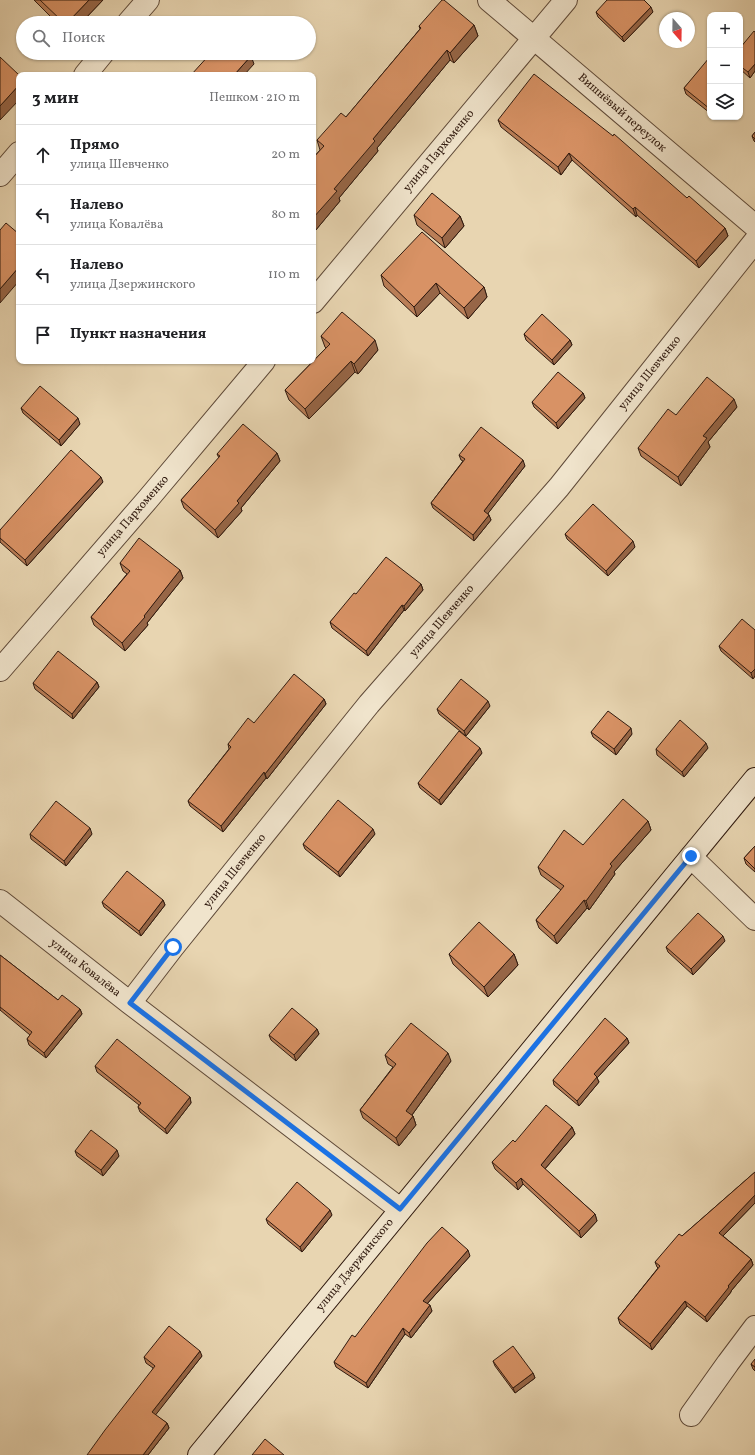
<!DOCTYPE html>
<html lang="ru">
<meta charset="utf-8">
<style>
body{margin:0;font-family:Vollkorn,serif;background:#f2f2f2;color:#202124}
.controls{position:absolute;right:12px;top:12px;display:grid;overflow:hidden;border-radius:8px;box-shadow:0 1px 3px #0004}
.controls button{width:36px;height:36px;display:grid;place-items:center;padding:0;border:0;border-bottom:1px solid #e0e0e0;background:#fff;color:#202124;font:20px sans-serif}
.compass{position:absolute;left:659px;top:12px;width:36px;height:36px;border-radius:50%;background:#fff;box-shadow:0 1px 3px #0004;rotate:160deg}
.stop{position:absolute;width:12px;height:12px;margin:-9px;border:3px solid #1a73e8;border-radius:50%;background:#fff}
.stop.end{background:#1a73e8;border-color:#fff;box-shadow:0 1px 4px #0008}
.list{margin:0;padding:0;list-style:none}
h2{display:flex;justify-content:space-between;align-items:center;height:52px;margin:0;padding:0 16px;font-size:17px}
h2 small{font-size:13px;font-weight:400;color:#757577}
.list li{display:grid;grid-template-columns:26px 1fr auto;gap:12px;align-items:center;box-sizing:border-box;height:60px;padding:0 16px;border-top:1px solid #e0e0e0}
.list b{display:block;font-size:15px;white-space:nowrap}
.list p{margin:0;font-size:13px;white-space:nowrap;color:#757577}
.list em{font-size:13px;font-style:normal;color:#757577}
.icon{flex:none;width:22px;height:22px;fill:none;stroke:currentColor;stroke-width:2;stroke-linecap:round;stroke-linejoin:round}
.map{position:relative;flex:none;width:755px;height:1455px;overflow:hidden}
.search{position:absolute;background:#fff;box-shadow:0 1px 3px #0004;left:16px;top:16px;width:300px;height:44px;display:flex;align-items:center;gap:10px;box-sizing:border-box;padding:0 14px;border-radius:22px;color:#757577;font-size:15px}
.panel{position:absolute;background:#fff;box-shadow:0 1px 3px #0004;left:16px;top:72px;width:300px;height:292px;border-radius:8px}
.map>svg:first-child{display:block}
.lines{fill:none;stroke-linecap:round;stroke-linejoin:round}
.street-casing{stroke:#5e4938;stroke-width:24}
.secondary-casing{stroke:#301a0f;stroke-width:24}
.street{stroke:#f0e4cc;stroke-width:22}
.secondary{stroke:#f0e4cc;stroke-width:22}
.wall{fill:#ba7e57;stroke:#301a0f}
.shaded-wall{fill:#976647;stroke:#301a0f}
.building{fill:#d89265;stroke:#301a0f}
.route{stroke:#1a73e8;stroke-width:5}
.labels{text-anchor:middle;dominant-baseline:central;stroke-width:3;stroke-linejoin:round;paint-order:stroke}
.street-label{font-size:12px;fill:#301a0f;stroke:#f0e4cc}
</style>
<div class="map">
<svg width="755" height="1455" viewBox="0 0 755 1455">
<rect width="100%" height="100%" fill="#e8d5b1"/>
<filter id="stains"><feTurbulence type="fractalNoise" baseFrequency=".005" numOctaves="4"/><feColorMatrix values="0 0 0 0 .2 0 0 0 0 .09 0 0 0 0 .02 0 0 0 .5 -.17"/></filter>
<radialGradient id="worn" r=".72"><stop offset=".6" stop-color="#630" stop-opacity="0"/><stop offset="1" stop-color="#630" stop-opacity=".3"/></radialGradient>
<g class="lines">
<g class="street-casing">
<path id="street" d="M489,0L755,226
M128,23L148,0
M85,75L103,53
M0,175L19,153
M313,302L566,0
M0,670L148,499L264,361
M691,857L755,919
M0,901L130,1003L400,1209
M130,1003L173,947L369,704L559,487L755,241
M691,1415L728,1363L755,1327"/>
</g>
<g class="secondary-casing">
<path id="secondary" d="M199,1455L755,779"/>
</g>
<use href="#street" class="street"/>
<use href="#secondary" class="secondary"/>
</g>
<path class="wall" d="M34,0H103L81,23H57Z
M596,12H653L624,42L598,17Z
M474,25L478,36L454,63L450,60L377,148L378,151L339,198L340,201L315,231L313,229V158L320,150L317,140L346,117L420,29L419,26Z
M755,32V71L750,78L740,69V48Z
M710,59V113L686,94L684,88Z
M498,120L687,198L725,228L728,236L699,268L637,215L636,217L572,160L561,175L501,127Z
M755,132V142L754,141L752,136Z
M414,215L460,216L464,226L445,248L417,225Z
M381,275L484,287L487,297L468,319L440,293L417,317L384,286Z
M524,334L570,340L572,345L554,365L526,340Z
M321,336L378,350L358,374L355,372L309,419L289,400L285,390L326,348L325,347Z
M583,393L585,398L558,429L534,407L532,402Z
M737,407L708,442L710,447L681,486L641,456L638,448L676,415Z
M21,408L80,424L61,446L23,413Z
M277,453L280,461L241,508L242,511L218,538L184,508L181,500L219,458L217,454Z
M459,455L525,466L488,513L491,520L474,541L433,508L431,503L463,461L461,460Z
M103,482L27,566L0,542V530Z
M565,534L635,547L608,576L567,539Z
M120,563L180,570L183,578L147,623L148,625L125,651L94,625L91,617L127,574L123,571Z
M421,584L423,590L405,611L404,610L368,656L332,628L330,622L356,594Z
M755,630V676L753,679L721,651L719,646Z
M97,682L99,687L73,719L35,689L33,683Z
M324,699L326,704L267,779L266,778L223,832L190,806L188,801L229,749L228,744L254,723Z
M490,706L466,736L439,714L437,709Z
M591,732L632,734L616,755L593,737Z
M708,748L684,777L657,755L656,749Z
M482,753L441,805L420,788L418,783Z
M648,821L651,830L614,872L615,874L589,910L587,908L557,944L539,928L536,920L561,890L541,875L538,867L583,845Z
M30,834H92L66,866L31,839Z
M375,834L340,877L305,849L303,844Z
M755,846V872L746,864L744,858Z
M163,900L165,905L141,936L104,907L102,902Z
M725,941L693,975L668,952L666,947Z
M449,954H514L518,965L488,997L453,964Z
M0,955L58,1000L80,1009L82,1014L46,1058L29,1045L27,1039L30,1035L0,1010Z
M317,1029L319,1034L296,1061L271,1040L269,1035Z
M627,1038L629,1043L597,1078L599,1082L579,1106L554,1085L553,1080Z
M385,1055L451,1061L412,1115L413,1116L416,1125L399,1146L363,1118L360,1110L393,1067L388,1064Z
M95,1066L190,1097L191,1103L167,1134L140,1112L138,1107L139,1105L97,1072Z
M572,1127L575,1134L545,1169L595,1214L597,1221L581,1238L523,1184L518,1190L495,1169L492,1162L515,1142Z
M75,1151L119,1156L103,1176L77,1156Z
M755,1172V1203L723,1236L751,1259L753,1265L731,1291V1292L707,1322L687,1306L652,1350L620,1324L618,1318L658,1268L657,1267L655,1262L682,1236Z
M332,1215L302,1252L268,1224L266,1219Z
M470,1256L427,1304L432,1311L411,1338L405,1334L368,1388L336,1367L334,1362L355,1337Z
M202,1356L155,1415L167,1423L169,1428L148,1455L153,1368L146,1363L144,1357Z
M493,1361L533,1373L535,1378L515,1393L495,1366Z
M751,1364L755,1367V1371L753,1369Z"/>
<path class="shaded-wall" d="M89,0H103L81,23H67Z
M651,7L653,12L624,42L622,37Z
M474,25L478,36L454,63L450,53Z
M447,50L450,60L377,148L378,151L339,198L340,201L315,231L313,226V218L334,189L373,139Z
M251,56L254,64L244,75H234Z
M755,64V71L750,78L748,72Z
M19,85V100L0,120V106Z
M569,153L572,160L561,175L558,167Z
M635,207L637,215L636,217L633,209Z
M460,216L464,226L445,248L442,238Z
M725,228L728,236L699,268L696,261Z
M19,267V281L0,303V289Z
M436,283L440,293L417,317L414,307Z
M484,287L487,297L468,319L464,308Z
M375,340L378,350L358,374L354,364Z
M570,340L572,345L554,365L552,360Z
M351,361L355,372L309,419L305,409Z
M583,393L585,398L558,429L556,423Z
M734,399L737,407L708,442L710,447L681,486L678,477L703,436Z
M78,418L80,424L61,446L59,440Z
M277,453L280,461L241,508L242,511L218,538L215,530L237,501Z
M523,460L525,466L486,516L484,511Z
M101,477L103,482L27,566L25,560Z
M489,515L491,520L474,541L473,535Z
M633,541L635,547L608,576L606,571Z
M180,570L183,578L147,623L148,625L125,651L122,643Z
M421,584L423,590L405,611L404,606Z
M402,605L404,610L368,656L366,651Z
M755,669V676L753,679L751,673Z
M97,682L99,687L73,719L72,714Z
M324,699L326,704L267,779L265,774Z
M488,701L490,706L466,736L464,731Z
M631,728L632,734L616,755L614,749Z
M706,743L708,748L684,777L682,772Z
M480,748L482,753L441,805L439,800Z
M264,772L266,778L223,832L221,826Z
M648,821L651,830L614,872L615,874L589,910L586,901L610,864Z
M90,828L92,834L66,866L64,861Z
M373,829L375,834L340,877L338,872Z
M163,900L165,905L141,936L139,931Z
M584,900L587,908L557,944L554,936Z
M723,936L725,941L693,975L691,969Z
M514,954L518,965L488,997L484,987Z
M80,1009L82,1014L46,1058L44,1053Z
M317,1029L319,1034L296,1061L294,1055Z
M627,1038L629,1043L597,1078L599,1082L579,1106L577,1101L594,1074Z
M448,1053L451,1061L409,1119L406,1111Z
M190,1097L191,1103L167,1134L165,1129Z
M413,1116L416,1125L399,1146L396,1138Z
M572,1127L575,1134L543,1171L541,1165Z
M117,1150L119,1156L103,1176L101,1170Z
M521,1178L523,1184L518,1190L516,1183Z
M755,1195V1203L721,1238L719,1233Z
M330,1210L332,1215L302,1252L300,1247Z
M595,1214L597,1221L581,1238L579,1231Z
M468,1250L470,1256L425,1306L423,1301Z
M751,1259L753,1265L731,1291V1292L707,1322L705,1317L728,1286Z
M685,1301L687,1306L652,1350L650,1344Z
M430,1305L432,1311L411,1338L409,1333Z
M403,1328L405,1334L368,1388L366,1383Z
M200,1351L202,1356L154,1417L152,1412Z
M533,1373L535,1378L515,1393L513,1388Z
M167,1423L169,1428L148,1455H143Z"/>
<path class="building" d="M40,0H89L67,23H64Z
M442,0H444L474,25L450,53L447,50L373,139L375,141L334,189L337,191L313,218V158L324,146L317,140L341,113L346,117L421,28L419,26Z
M607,0H644L651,7L622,37L596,12Z
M754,31L755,32V64L748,72L740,66V48Z
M211,53H247L251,56L234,75H191Z
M0,57L19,75V85L0,106Z
M709,58L710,59V109L684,88Z
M534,74L613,136L614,134L687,198L689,196L725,228L696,261L635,207L633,209L569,153L558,167L498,120Z
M755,132V139L752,136Z
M432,193L460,216L442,238L414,215Z
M6,223L19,234V267L0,289V230Z
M422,232L484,287L464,308L436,283L414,307L381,275Z
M342,312L375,340L354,364L351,361L305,409L285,390L330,344L321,336Z
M542,314L570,340L552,360L524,334Z
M558,372L583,393L556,423L532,402Z
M707,377L734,399L703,436L707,438L678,477L638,448L668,409L676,415Z
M40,386L78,418L59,440L21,408Z
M243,424L277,453L237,501L239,503L215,530L181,500L220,456L217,454Z
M481,427L523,460L484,511L489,515L473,535L431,503L465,459L459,455Z
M71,450L101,477L25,560L0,538V530Z
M593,504L633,541L606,571L565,534Z
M139,538L180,570L144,616L145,617L122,643L91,617L130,571L120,563Z
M386,557L421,584L404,606L402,605L366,651L330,622L354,593L356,594Z
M742,619L755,630V669L751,673L719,646Z
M58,651L97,682L72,714L33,683Z
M294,674L324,699L265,774L264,772L221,826L188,801L231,747L228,744L248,718L254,723Z
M461,679L488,701L464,731L437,709Z
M608,711L631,728L614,749L591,732Z
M680,720L706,743L682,772L656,749Z
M459,731L480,748L439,800L418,783Z
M623,799L648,821L610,864L612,866L586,901L584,900L554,936L536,920L564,886L538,867L564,830L583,845Z
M338,800L373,829L338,872L303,844Z
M56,801L90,828L64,861L30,834Z
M755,846V869L744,858Z
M127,871L163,900L139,931L102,902Z
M698,913L723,936L691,969L666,947Z
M479,922L514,954L484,987L449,954Z
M0,955L58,1000L62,995L80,1009L44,1053L27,1039L32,1032L0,1007Z
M292,1008L317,1029L294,1055L269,1035Z
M605,1018L627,1038L594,1074L597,1077L577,1101L553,1080Z
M411,1023L448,1053L406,1111L413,1116L396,1138L360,1110L396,1064L385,1055Z
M117,1039L190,1097L165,1129L138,1107L141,1103L95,1066Z
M546,1105L572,1127L541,1165L595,1214L579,1231L521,1178L516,1183L492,1162L513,1140L515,1142Z
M91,1130L117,1150L101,1170L75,1151Z
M755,1172V1195L719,1233L751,1259L728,1286L729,1287L705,1317L685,1301L650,1344L618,1318L660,1266L655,1262L679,1234L682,1236Z
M297,1182L330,1210L300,1247L266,1219Z
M442,1227L468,1250L423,1301L430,1305L409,1333L403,1328L366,1383L334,1362L352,1335L355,1337L427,1243Z
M169,1326L200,1351L152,1412L167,1423L143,1455H87L105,1430L155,1366L144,1357Z
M513,1346L533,1373L513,1388L493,1361Z
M755,1359V1367L751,1364Z
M265,1439L284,1455H252Z"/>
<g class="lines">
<path class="route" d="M173,947L130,1003L400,1209L691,856"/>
</g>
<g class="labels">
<g class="street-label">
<text transform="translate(622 113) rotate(41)">Вишнёвый переулок</text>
<text transform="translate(439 151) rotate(-50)">улица Пархоменко</text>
<text transform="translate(650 373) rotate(-51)">улица Шевченко</text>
<text transform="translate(133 516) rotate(-49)">улица Пархоменко</text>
<text transform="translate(442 621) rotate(-49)">улица Шевченко</text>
<text transform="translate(235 871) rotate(-51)">улица Шевченко</text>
<text transform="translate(85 968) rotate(38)">улица Ковалёва</text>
<text transform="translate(355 1265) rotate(-51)">улица Дзержинского</text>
</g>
</g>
<rect width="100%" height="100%" filter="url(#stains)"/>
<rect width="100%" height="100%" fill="url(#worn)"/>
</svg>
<div class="controls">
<button>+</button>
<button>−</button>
<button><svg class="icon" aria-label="layers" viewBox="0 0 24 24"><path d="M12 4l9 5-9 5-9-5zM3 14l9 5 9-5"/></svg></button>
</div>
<svg class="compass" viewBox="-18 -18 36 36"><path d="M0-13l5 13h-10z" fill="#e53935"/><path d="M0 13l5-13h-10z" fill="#757577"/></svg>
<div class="stop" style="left:173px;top:947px"></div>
<div class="stop end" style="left:691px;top:856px"></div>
<div class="search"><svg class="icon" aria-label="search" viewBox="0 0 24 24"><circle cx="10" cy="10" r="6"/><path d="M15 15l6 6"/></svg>Поиск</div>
<section class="panel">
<h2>3 мин<small>Пешком · 210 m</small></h2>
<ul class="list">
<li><svg class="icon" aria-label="ahead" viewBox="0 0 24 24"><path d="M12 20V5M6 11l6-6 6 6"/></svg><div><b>Прямо</b><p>улица Шевченко</p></div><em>20 m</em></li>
<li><svg class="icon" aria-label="left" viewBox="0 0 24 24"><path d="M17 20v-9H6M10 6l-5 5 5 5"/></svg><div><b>Налево</b><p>улица Ковалёва</p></div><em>80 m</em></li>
<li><svg class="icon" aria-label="left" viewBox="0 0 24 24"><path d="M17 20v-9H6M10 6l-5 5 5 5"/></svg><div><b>Налево</b><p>улица Дзержинского</p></div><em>110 m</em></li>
<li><svg class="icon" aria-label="arrive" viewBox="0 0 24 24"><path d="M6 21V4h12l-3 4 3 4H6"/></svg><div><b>Пункт назначения</b></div></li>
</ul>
</section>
</div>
